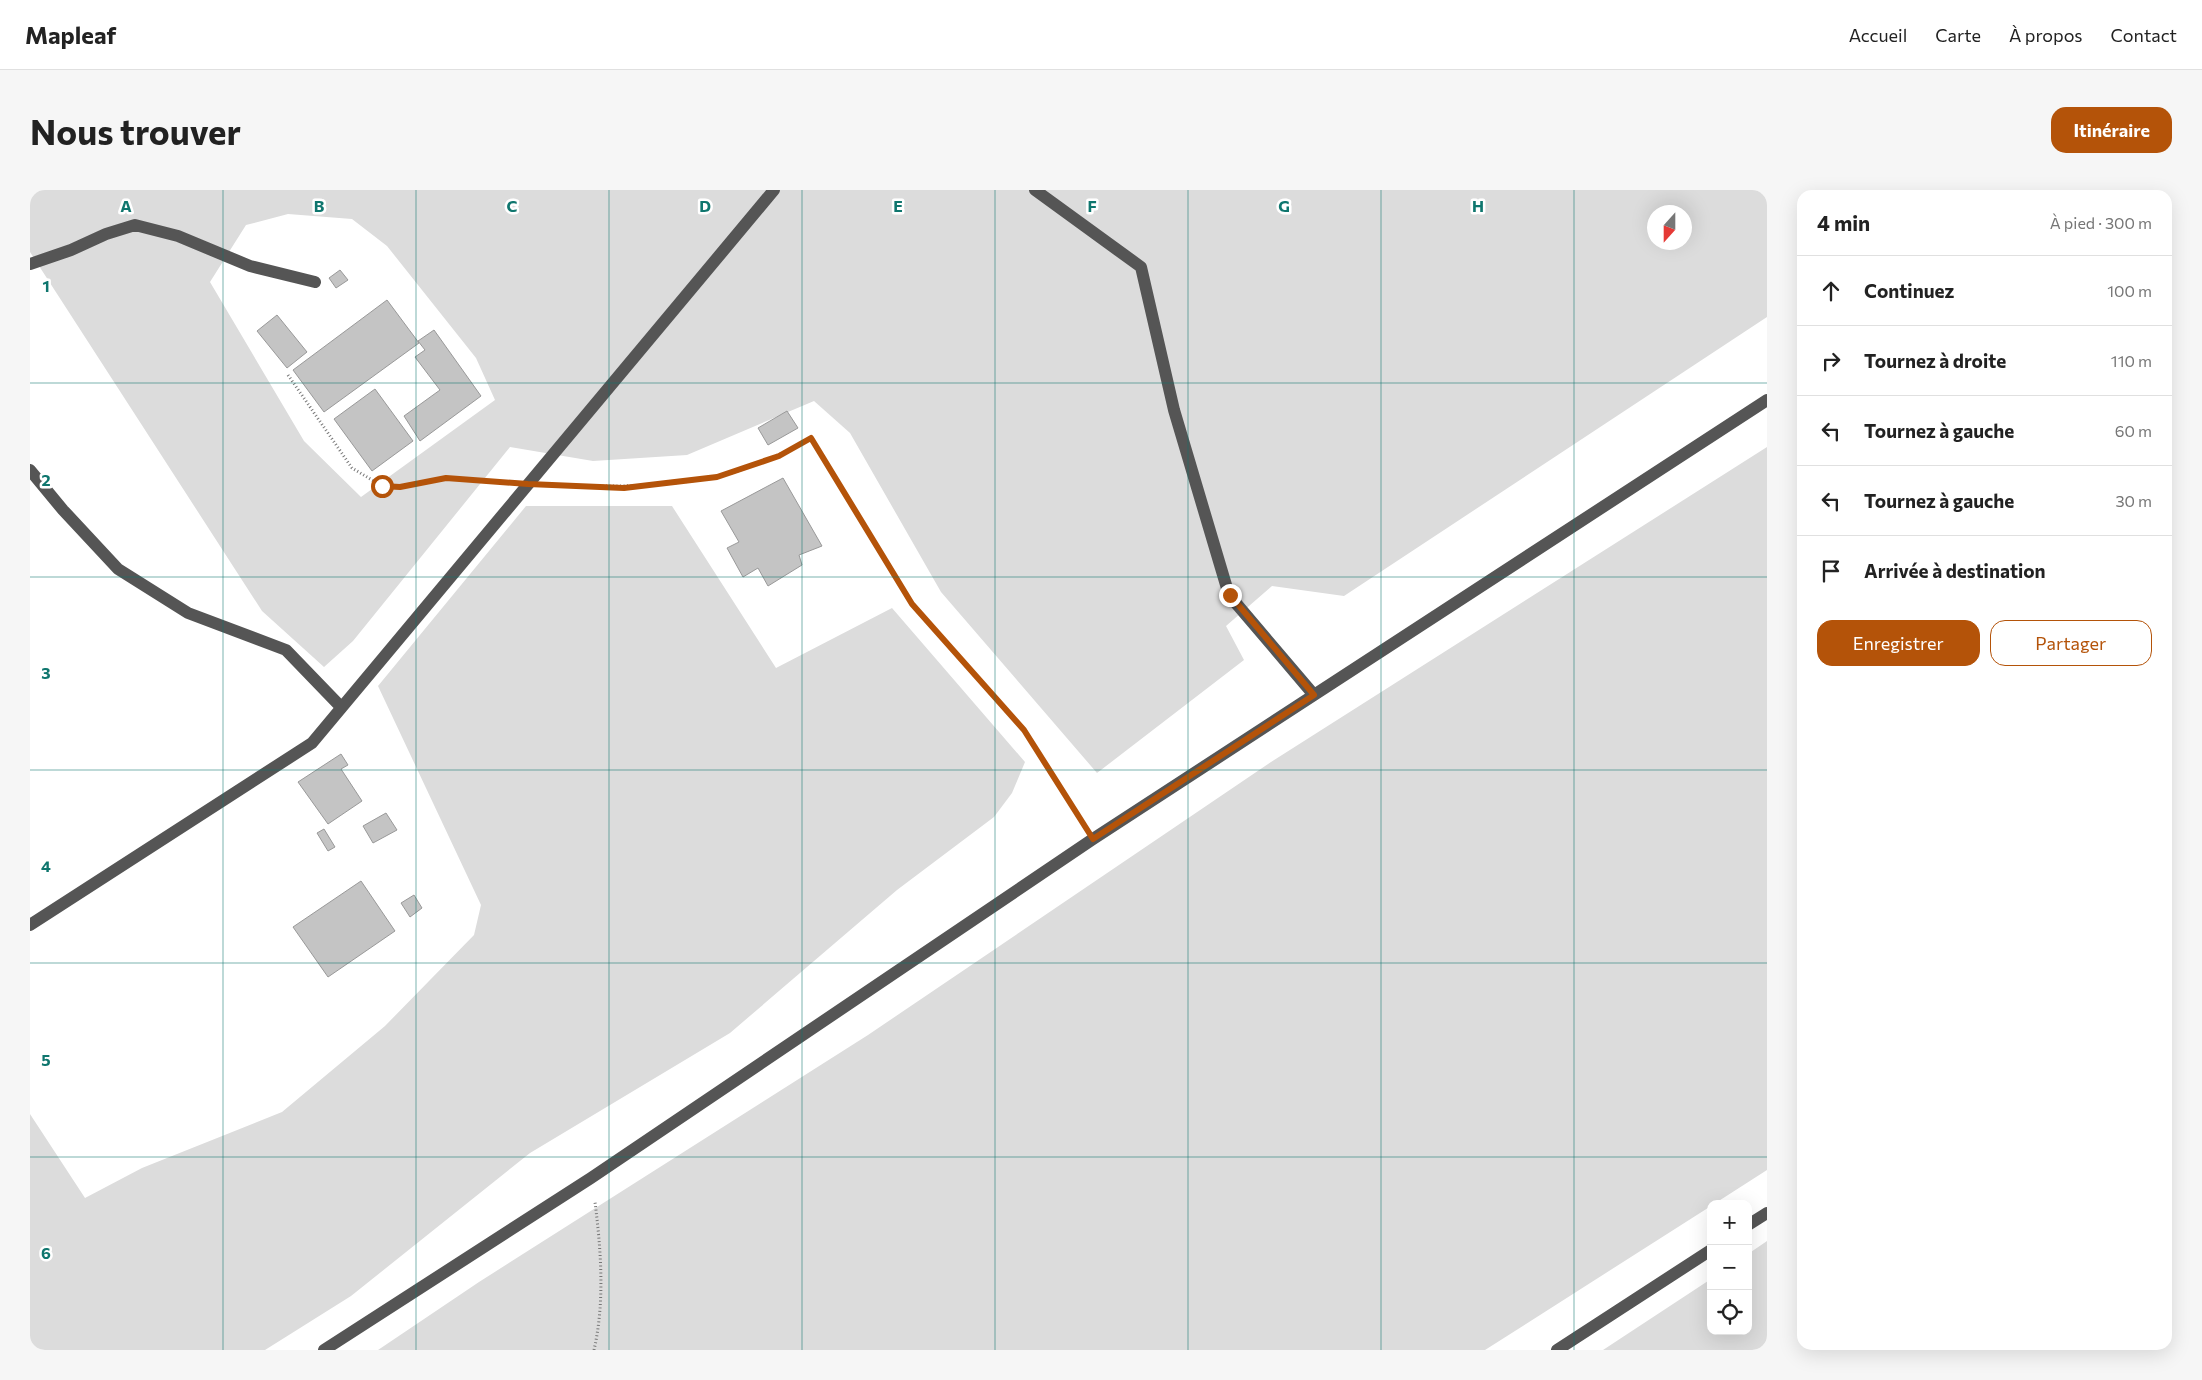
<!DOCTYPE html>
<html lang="fr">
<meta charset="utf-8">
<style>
body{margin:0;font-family:Commissioner,sans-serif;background:#f6f6f6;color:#222}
.controls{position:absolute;right:15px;bottom:15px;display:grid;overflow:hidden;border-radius:10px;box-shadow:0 5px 20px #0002}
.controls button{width:45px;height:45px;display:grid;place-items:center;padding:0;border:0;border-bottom:1px solid #e0e0e0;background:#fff;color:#222;font:25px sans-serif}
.compass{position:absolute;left:1617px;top:15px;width:45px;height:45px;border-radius:50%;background:#fff;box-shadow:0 5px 20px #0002;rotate:201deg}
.stop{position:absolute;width:15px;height:15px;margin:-11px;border:4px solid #b45309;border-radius:50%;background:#fff}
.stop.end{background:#b45309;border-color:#fff;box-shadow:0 1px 5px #0008}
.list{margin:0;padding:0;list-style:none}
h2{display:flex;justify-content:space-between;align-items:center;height:65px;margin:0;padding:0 20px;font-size:21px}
h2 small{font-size:16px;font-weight:400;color:#767676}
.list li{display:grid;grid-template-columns:32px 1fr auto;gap:15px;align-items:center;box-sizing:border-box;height:70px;padding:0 20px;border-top:1px solid #e0e0e0}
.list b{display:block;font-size:19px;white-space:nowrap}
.list em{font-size:16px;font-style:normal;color:#767676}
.actions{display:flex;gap:10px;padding:15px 20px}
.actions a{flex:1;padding:11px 0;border:1px solid #b45309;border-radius:15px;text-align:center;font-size:18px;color:#b45309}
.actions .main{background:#b45309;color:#fff}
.icon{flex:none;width:28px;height:28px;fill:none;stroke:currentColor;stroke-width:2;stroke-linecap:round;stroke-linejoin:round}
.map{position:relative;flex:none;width:1737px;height:1160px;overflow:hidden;border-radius:15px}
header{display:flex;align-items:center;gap:30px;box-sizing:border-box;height:70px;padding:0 25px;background:#fff;border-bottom:1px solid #e0e0e0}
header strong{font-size:24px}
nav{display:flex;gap:28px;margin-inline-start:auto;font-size:18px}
.intro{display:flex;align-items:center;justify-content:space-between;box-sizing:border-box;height:120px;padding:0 30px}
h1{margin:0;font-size:35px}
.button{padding:12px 22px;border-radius:15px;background:#b45309;color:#fff;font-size:18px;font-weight:700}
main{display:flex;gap:30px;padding:0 30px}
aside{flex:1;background:#fff;border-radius:15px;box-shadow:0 5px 20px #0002}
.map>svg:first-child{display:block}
.green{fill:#dcdcdc;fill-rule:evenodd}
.building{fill:#c4c4c4;stroke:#999}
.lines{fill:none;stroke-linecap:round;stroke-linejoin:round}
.path{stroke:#777;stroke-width:3;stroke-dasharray:1 2.5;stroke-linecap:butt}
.minor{stroke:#555;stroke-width:12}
.route{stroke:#b45309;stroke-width:6}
.grid{fill:none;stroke:#0f766e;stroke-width:1;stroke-opacity:0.55}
.grid-label{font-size:16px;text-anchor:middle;font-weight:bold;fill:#0f766e;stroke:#fff;stroke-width:5;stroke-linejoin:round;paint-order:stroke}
</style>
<header>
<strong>Mapleaf</strong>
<nav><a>Accueil</a><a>Carte</a><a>À propos</a><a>Contact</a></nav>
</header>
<div class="intro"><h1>Nous trouver</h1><a class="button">Itinéraire</a></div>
<main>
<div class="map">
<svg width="1737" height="1160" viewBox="0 0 1737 1160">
<rect width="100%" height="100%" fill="#fff"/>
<path class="green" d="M0,0H1737V127L1314,406L1242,396L1196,436L1214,470L1067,583L911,402L820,243L784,211L657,265L563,271L480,257L323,451L294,477L232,421L0,62ZM1624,22H1654V52H1624ZM258,24L322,29L357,56L446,168L465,210L331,307L274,251L180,92L216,35Z
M1737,257V980L1684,1014H1681V1016L1455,1160H348L449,1092L838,845L1241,572Z
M496,316H642L746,478L862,418L995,572L982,603L964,627L867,700L700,843L500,963L321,1106L235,1160H0V924L55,1008L112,978L252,922L355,836L444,745L451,715L348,496Z
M1737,1051V1160H1573L1681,1089V1141H1718V1064Z"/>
<path class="building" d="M310,80L318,90L306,98L299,88Z
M357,110L389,153L294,222L263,180Z
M247,125L277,162L257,178L227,141Z
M404,140L451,206L390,251L374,226L410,200L385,167L395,160L388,151Z
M345,199L383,251L342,281L304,229Z
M757,221L768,238L738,255L728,238Z
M753,288L792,356L769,365L772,375L738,396L728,378L713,387L697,358L709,352L691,321Z
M311,564L318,575L311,579L332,611L298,634L268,592Z
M356,623L367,640L343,653L333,636Z
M294,639L305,657L298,661L287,643Z
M331,691L365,741L298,787L263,737Z
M384,705L392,718L380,727L371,713Z"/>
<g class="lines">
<path class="path" d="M258,185L322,278L352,296L369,297L416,288L471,291
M527,295C580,297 634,297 686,287C718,280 753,263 781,249L882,415L994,540L1052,632
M564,1160C575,1112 571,1060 565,1012"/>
<path class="minor" d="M1005,0L1111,77L1144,220L1199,405L1284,505
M0,74L41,60L76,44L105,35L148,46L220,76L285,92
M0,280L33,320L88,379L158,423L256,460L311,517
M0,735L282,553L744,0
M1718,1035L1737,1023
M294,1160L561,988L1063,649L1737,210
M1527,1160L1681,1060"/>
</g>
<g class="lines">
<path class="route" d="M352,296L370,297L416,288L498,294L594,298L687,287L749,266L781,248L882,414L994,540L1063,649L1284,505L1200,405"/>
</g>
<path class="grid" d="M193,0V1160M386,0V1160M579,0V1160M772,0V1160M965,0V1160M1158,0V1160M1351,0V1160M1544,0V1160M0,193H1737M0,387H1737M0,580H1737M0,773H1737M0,967H1737"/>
<g class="grid-label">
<text x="96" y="22">A</text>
<text x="289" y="22">B</text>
<text x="482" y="22">C</text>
<text x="675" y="22">D</text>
<text x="868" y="22">E</text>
<text x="1062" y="22">F</text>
<text x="1254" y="22">G</text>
<text x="1448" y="22">H</text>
<text x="16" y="102">1</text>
<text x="16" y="296">2</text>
<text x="16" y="489">3</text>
<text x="16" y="682">4</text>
<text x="16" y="876">5</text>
<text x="16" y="1069">6</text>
</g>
</svg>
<div class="controls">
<button>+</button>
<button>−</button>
<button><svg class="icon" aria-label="locate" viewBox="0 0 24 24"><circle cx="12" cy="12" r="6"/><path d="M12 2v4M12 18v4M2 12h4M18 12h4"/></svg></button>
</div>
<svg class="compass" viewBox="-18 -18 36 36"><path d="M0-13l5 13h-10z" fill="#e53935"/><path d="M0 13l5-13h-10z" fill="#767676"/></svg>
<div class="stop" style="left:352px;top:296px"></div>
<div class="stop end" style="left:1200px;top:405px"></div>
</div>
<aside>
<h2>4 min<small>À pied · 300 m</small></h2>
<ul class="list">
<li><svg class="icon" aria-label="ahead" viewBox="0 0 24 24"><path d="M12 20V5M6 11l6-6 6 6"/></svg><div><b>Continuez</b></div><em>100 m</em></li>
<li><svg class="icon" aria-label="right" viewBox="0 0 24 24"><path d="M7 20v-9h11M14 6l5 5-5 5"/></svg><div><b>Tournez à droite</b></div><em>110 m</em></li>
<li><svg class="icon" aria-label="left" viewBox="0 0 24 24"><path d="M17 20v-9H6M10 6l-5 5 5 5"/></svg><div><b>Tournez à gauche</b></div><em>60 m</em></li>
<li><svg class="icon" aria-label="left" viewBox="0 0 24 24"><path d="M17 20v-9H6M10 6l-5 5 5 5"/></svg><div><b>Tournez à gauche</b></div><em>30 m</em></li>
<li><svg class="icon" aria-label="arrive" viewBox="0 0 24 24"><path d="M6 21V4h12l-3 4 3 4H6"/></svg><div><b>Arrivée à destination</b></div></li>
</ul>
<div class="actions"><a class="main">Enregistrer</a><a>Partager</a></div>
</aside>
</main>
